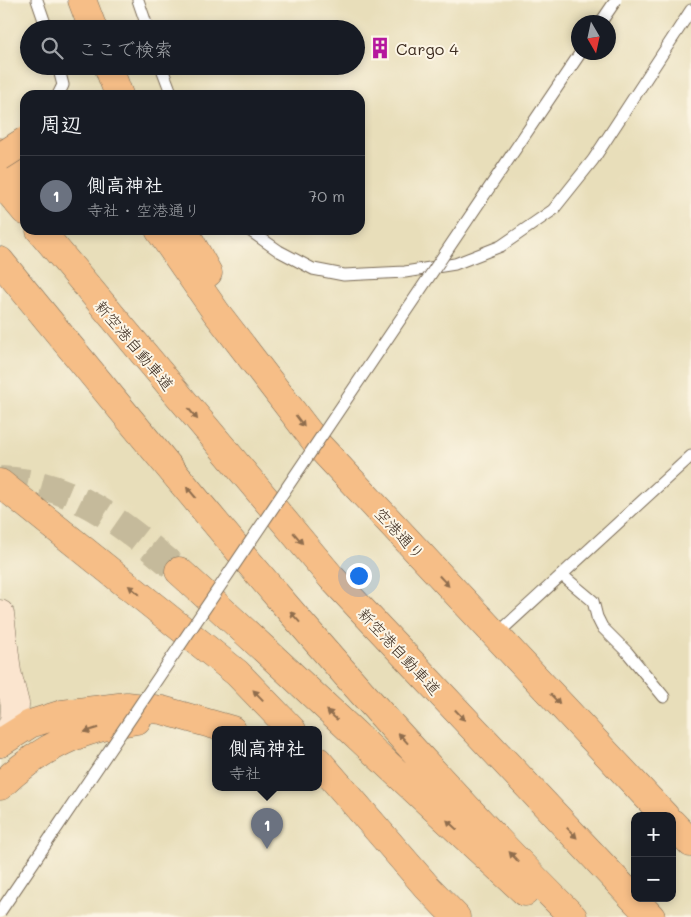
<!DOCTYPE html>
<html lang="ja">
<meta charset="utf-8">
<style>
body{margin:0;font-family:Mali,"Klee One",sans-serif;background:#20242c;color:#f1f3f6}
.controls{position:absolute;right:15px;bottom:15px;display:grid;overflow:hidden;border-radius:10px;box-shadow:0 2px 8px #0003}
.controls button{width:45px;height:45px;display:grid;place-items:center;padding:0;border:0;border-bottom:1px solid #363941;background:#171b24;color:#f1f3f6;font:25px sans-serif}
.compass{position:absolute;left:571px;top:15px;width:45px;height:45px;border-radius:50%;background:#171b24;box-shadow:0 2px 8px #0003;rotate:171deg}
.you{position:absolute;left:358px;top:575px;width:18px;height:18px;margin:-12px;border:4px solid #fff;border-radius:50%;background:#1a73e8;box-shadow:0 0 0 8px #1a73e833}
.badge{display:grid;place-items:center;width:32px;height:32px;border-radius:50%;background:#0b8043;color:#fff;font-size:16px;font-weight:700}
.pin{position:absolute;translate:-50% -41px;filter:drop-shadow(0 1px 2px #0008)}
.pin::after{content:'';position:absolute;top:26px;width:18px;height:15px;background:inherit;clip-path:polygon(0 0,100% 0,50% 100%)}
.popup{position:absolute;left:212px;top:726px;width:110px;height:65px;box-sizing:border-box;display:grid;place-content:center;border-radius:10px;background:#171b24;filter:drop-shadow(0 1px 4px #0005);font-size:16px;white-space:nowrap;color:#9ea1a6}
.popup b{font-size:19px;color:#f1f3f6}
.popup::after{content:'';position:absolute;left:50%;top:100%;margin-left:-10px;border:10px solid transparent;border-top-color:#171b24}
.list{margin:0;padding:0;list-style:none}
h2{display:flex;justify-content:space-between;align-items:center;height:65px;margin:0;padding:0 20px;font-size:21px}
h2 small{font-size:16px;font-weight:400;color:#9ea1a6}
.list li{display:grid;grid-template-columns:32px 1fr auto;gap:15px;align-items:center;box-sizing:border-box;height:80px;padding:0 20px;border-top:1px solid #363941}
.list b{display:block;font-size:19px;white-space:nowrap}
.list p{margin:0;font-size:16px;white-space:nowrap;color:#9ea1a6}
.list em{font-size:16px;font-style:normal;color:#9ea1a6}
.icon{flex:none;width:28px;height:28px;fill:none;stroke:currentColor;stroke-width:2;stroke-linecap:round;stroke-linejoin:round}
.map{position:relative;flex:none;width:691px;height:917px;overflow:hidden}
.search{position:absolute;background:#171b24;box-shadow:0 2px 8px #0003;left:20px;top:20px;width:345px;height:55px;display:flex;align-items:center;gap:12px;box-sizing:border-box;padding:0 18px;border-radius:28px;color:#9ea1a6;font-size:19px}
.panel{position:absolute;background:#171b24;box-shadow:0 2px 8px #0003;left:20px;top:90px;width:345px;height:145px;border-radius:15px}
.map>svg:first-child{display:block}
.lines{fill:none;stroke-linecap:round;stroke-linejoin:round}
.highway-tunnel{stroke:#c5ba9b;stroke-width:28;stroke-dasharray:28 14;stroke-linecap:butt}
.lane-casing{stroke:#786955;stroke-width:13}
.secondary-casing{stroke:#786955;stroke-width:29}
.highway-casing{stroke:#786955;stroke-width:29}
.lane{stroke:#fff;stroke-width:11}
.secondary{stroke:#fbe5cf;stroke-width:28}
.highway{stroke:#f6be87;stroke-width:28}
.lane-bridge-casing{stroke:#786955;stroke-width:13;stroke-linecap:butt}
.highway-bridge-casing{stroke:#786955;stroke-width:29;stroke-linecap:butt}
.lane-bridge{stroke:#fff;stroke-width:11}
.highway-bridge{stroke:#f6be87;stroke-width:28}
.oneway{fill:#8f6d4d}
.labels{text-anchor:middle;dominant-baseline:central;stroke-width:4;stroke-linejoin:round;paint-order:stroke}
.poi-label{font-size:16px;fill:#3b2a1e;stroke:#fcf5e5;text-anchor:start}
.street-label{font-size:16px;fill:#3b2a1e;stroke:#fcf5e5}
</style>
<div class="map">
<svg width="691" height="917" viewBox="0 0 691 917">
<rect width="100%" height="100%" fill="#fcf5e5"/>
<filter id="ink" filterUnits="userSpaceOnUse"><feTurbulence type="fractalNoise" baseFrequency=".02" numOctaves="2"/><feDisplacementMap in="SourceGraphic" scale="10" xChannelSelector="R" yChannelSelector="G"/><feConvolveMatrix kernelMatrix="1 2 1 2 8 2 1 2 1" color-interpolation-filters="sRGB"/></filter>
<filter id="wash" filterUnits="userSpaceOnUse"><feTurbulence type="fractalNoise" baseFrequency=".0096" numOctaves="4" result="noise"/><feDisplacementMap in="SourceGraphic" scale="20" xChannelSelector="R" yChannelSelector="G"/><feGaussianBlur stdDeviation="1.12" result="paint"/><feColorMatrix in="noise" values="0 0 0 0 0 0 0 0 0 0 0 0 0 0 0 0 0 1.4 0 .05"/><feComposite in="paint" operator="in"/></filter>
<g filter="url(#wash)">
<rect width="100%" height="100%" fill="#e8deba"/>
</g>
<g filter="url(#ink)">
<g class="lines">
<path class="highway-tunnel" d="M0,480C76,482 124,526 179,571"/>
<g class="lane-casing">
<path id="lane" d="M37,0L47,29
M138,0L148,29
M161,66L172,95
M58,95L63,85L58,66
M249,230L279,251L313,269L344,275L405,272L455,264L501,246L553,210L593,160L691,10
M562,575L593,601L597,617L602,627L627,652L664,697
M495,636L691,456"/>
</g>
<g class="secondary-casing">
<path id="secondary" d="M0,614L7,672L15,704L14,723L0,743"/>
</g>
<g class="highway-casing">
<path id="highway" d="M82,0L93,29
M108,66L119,95
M0,152L25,186
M0,181L25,211
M40,230L331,577L651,917
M159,230L216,312L319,446L665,816
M184,230L208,273
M0,261C183,486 367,712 573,917
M0,483L237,673L292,730
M179,571C296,677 409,786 525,892
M0,743L30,724L62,714L127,706L162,710L232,730
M318,761L427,887L456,917
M0,786C42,746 80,729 137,720
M672,823L691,843"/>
</g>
<use href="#lane" class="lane"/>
<use href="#secondary" class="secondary"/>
<use href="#highway" class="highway"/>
<g class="lane-bridge-casing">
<path id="lane-bridge" d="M601,22L616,0
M0,912L581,52"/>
</g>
<g class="highway-bridge-casing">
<path id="highway-bridge" d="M0,157L25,141"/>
</g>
<use href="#lane-bridge" class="lane-bridge"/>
<use href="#highway-bridge" class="highway-bridge"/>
</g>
<defs><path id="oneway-solid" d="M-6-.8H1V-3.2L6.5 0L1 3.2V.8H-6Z" transform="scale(1.25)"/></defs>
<g class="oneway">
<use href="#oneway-solid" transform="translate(193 414) rotate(50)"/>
<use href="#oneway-solid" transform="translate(300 421) rotate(53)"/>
<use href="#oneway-solid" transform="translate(191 492) rotate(-130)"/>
<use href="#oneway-solid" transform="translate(298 538) rotate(50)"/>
<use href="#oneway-solid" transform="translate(444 581) rotate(47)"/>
<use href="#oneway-solid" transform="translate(134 590) rotate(-141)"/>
<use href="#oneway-solid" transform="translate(295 617) rotate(-132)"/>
<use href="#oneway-solid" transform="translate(258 695) rotate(-134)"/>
<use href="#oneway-solid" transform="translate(555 699) rotate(47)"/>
<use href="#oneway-solid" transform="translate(332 715) rotate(-137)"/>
<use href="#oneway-solid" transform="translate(460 715) rotate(47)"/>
<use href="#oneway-solid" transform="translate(91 730) rotate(163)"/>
<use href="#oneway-solid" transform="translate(403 738) rotate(-132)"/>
<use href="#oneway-solid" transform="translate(452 825) rotate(-137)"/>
<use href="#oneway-solid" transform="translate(572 833) rotate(46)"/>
<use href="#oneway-solid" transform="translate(514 857) rotate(-133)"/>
</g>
</g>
<defs>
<g id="building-bare" transform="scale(1.725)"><path d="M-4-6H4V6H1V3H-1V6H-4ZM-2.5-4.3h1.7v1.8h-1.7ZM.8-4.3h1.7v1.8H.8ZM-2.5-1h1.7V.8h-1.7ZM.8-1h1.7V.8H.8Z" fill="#b5179e" stroke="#fcf5e5" stroke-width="2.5" paint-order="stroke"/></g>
</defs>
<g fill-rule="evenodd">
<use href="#building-bare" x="380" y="48"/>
</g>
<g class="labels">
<g class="poi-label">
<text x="396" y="48">Cargo 4</text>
</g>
<g class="street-label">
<text transform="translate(135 345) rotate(50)">新空港自動車道</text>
<text transform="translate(400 533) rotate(47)">空港通り</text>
<text transform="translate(400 651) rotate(47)">新空港自動車道</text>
</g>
</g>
</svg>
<div class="controls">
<button>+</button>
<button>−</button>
</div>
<svg class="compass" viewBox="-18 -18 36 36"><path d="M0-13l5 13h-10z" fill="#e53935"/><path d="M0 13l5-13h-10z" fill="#9ea1a6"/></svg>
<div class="you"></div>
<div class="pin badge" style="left:267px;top:849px;background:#6b7280">1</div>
<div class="popup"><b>側高神社</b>寺社</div>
<div class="search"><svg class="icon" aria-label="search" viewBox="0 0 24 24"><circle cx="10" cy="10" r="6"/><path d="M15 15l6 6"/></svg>ここで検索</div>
<section class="panel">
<h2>周辺<small></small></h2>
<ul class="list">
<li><span class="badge" style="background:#6b7280">1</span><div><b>側高神社</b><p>寺社 · 空港通り</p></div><em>70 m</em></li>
</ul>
</section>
</div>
